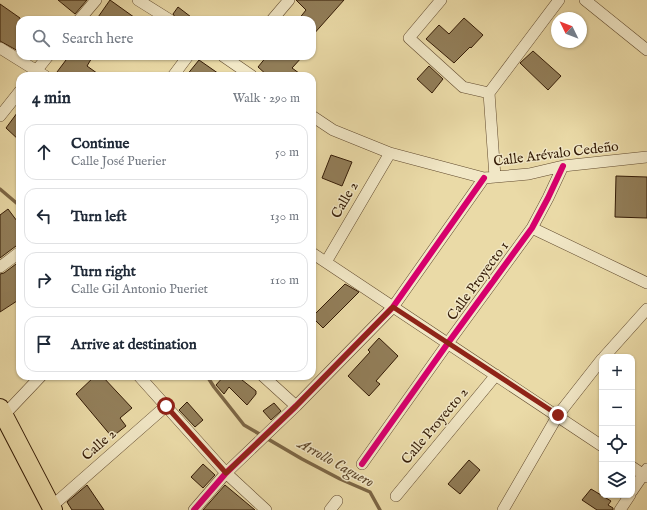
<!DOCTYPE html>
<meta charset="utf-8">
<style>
body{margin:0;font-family:"IM FELL English",serif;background:#f2f2f3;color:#1f2937}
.controls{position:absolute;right:12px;bottom:12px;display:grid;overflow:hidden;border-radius:8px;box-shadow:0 1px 3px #0004}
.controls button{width:36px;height:36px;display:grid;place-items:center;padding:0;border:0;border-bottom:1px solid #e0e1e3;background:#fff;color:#1f2937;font:20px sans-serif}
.compass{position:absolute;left:551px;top:12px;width:36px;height:36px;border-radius:50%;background:#fff;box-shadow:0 1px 3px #0004;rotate:313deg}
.stop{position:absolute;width:12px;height:12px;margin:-9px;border:3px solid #8f2418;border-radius:50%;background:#fff}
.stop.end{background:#8f2418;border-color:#fff;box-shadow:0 1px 4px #0008}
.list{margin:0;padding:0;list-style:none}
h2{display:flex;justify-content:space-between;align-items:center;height:52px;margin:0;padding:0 16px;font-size:17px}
h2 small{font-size:13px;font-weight:400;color:#747a83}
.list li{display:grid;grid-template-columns:26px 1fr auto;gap:12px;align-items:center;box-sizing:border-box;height:56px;margin:0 8px 8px;padding:0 8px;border:1px solid #e0e1e3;border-radius:12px}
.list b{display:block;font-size:15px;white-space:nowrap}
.list p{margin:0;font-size:13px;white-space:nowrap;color:#747a83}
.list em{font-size:13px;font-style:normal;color:#747a83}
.icon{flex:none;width:22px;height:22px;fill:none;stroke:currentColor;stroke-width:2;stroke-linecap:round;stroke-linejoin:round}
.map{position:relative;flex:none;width:647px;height:510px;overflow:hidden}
.search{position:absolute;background:#fff;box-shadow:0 1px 3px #0004;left:16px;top:16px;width:300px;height:44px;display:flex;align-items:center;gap:10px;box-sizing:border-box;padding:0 14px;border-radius:12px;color:#747a83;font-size:15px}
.panel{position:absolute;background:#fff;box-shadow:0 1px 3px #0004;left:16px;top:72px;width:300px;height:308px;border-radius:12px}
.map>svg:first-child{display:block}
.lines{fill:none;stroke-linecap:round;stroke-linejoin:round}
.stream{stroke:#7c6645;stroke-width:3.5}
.building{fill:#927e59;stroke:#331a05}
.minor-casing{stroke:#614a2e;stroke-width:12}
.primary-casing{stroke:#331a05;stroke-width:20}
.minor{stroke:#f1e7c6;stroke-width:11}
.primary{stroke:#eadaa7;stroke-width:18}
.cycleway-casing{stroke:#f1e7c6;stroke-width:8}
.cycleway{stroke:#d6006c;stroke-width:6}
.route{stroke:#8f2418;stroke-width:5}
.labels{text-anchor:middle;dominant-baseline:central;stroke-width:3;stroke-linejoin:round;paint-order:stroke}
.street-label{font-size:14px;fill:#331a05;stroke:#f1e7c6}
.water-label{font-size:15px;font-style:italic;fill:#5d462a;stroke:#f1e7c6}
</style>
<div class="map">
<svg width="647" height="510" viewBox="0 0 647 510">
<rect width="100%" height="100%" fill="#eadaa7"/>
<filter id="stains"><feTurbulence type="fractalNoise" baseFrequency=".005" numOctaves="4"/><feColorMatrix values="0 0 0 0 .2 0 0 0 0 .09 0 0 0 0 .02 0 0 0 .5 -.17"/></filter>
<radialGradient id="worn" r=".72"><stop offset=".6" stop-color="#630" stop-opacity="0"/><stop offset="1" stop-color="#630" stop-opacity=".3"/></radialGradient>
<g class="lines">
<path class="stream" d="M0,189L20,206
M207,376L214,387L244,425L302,459L340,479L370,492L380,510"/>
</g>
<path class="building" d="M58,0H87L75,14Z
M110,0L138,20H96Z
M296,0H344L312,36V20H298L306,10Z
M0,4L20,18V52L0,41Z
M178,7L195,20H177L173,14Z
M464,18L483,35L471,48L470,47L454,63L426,39L439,25L449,34Z
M533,51L561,76L548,90L520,63Z
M69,56H93L87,66L101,76H54Z
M267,56H303L292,68L303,76H268L258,67Z
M199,60L222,76H186Z
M429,66L443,79L432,93L417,79Z
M20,109V141L6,128Z
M331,155L352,162L342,186L322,178Z
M616,176L647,177V218L615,217Z
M8,209L20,225V245L16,246L0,258V215Z
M20,261V299L0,312V274L4,273Z
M345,284L359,292L323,328L312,317Z
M379,338L398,356L376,381L380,384L369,396L348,376L370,352L368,350Z
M95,376H102L132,408L120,418L126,426L112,437L76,394Z
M224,376H237L256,391V394L247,405L229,387L224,394L216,385Z
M187,402L203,420L195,427L179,410Z
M274,403L281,411L271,420L263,411Z
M469,460L480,470L460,494L448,484Z
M203,464L215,475L203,488L191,477Z
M87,485L104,510H72L67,502Z
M225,485L255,510H203Z
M591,489L611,501L608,505L613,508V510H597L582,500Z"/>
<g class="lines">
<g class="minor-casing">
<path id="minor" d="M138,0L170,20
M441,0L409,38L463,87L489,93
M585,0L647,50
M79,20L96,0
M272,20L289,0
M0,48L45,76
M223,56L252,76
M32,76L48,56
M173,76L188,56
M0,116L20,91
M312,116L333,130L390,153L484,178L529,174L563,166L647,157
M495,177L489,93L559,0
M532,228L647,283
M312,253L602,446
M326,262L390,153
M0,267L20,252
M604,357L647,309
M139,376L226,473L266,510
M263,376L296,406
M4,415L41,376
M362,464L448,343L532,228L548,198L563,166
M632,467L647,477
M632,491L647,469
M396,496L496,375
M51,507L166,406
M194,510L226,473L296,406L393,307L484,178
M330,510L337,501
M503,510L558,415L602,359
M620,510L630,495"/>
</g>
<g class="primary-casing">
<path id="primary" d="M0,408L53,510"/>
</g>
<use href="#minor" class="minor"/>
<use href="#primary" class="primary"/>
<g class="cycleway-casing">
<path id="cycleway" d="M362,464L448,343L532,228L548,198L563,166
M194,510L226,473L296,406L393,307L484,178"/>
</g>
<use href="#cycleway" class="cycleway"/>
</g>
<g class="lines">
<path class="route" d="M166,406L226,473L296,406L393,307L558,415"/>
</g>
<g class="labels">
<g class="street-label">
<text transform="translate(556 154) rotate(-7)">Calle Arévalo Cedeño</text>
<text transform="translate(345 200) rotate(-60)">Calle 2</text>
<text transform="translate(478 281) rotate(-54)">Calle Proyecto 1</text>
<text transform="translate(435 426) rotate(-50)">Calle Proyecto 2</text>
<text transform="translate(99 445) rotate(-41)">Calle 2</text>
</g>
<g class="water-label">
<text transform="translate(336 463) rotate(29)">Arrollo Caguero</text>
</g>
</g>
<rect width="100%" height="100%" filter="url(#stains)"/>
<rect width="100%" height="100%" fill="url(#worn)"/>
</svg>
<div class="controls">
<button>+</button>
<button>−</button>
<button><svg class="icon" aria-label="locate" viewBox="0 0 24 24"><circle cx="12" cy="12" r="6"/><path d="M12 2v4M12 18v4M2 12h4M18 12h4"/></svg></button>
<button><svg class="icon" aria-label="layers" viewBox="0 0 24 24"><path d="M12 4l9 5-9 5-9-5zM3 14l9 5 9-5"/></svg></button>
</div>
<svg class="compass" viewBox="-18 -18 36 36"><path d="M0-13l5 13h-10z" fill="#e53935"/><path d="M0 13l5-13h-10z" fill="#747a83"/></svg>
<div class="stop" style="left:166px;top:406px"></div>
<div class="stop end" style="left:558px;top:415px"></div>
<div class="search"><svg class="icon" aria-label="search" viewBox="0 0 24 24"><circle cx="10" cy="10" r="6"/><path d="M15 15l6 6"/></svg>Search here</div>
<section class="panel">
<h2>4 min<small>Walk · 290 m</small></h2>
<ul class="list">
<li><svg class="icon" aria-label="ahead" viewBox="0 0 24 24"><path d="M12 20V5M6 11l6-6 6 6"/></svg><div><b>Continue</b><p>Calle José Puerier</p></div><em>50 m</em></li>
<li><svg class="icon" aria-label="left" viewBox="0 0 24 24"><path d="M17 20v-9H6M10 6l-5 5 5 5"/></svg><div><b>Turn left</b></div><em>130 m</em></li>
<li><svg class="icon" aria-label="right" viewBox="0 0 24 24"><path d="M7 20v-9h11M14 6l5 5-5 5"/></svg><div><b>Turn right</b><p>Calle Gil Antonio Pueriet</p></div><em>110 m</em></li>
<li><svg class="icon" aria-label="arrive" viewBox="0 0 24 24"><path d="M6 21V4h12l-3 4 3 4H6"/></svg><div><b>Arrive at destination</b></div></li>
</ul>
</section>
</div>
